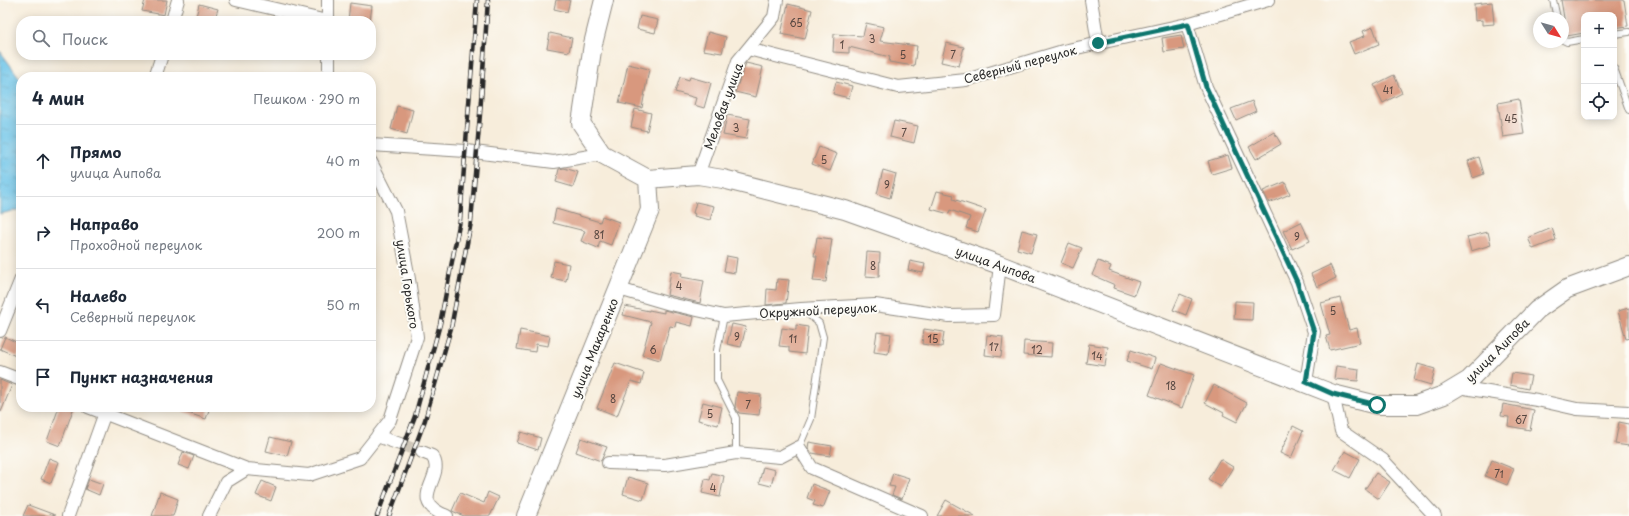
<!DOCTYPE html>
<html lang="ru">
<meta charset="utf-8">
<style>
body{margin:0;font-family:"Playpen Sans",sans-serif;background:#f6f6f7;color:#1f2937}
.controls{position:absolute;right:12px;top:12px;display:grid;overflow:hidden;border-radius:8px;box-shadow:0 2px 10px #0003}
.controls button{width:36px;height:36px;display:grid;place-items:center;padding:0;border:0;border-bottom:1px solid #e0e1e3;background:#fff;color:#1f2937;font:20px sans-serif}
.compass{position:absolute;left:1533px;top:12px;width:36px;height:36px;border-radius:50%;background:#fff;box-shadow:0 2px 10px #0003;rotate:127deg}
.stop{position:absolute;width:12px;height:12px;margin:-9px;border:3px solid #0f766e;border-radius:50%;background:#fff}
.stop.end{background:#0f766e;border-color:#fff;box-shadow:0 1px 4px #0008}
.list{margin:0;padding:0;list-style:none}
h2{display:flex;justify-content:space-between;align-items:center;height:52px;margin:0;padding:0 16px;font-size:17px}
h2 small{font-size:13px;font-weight:400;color:#747a83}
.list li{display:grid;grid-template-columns:26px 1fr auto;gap:12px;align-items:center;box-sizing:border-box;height:72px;padding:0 16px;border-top:1px solid #e0e1e3}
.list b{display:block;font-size:15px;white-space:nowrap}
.list p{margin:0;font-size:13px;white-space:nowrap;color:#747a83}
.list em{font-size:13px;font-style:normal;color:#747a83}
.icon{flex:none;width:22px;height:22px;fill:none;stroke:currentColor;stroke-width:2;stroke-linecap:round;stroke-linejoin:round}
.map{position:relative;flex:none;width:1629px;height:516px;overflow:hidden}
.search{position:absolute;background:#fff;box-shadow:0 2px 10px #0003;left:16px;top:16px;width:360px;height:44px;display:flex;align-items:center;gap:10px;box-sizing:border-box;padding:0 14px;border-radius:16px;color:#747a83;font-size:15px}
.panel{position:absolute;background:#fff;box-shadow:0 2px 10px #0003;left:16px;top:72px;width:360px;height:340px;border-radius:16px}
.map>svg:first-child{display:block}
.water{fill:url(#water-ripples);stroke:#4b778a}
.building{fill:#d8987e}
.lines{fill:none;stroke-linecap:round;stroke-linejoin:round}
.street-tunnel{stroke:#cec6b8;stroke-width:12;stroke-dasharray:12 6;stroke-linecap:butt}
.lane-casing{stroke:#918c83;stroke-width:8}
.street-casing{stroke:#918c83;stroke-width:14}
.secondary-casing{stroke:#918c83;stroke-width:20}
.lane{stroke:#fff;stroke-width:6}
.street{stroke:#fff;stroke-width:12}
.secondary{stroke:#fff;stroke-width:18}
.rail-casing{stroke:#2b2b2b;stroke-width:4.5}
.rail{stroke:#fdfcf7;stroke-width:3;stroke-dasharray:9;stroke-linecap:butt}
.route{stroke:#0f766e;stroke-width:5}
.labels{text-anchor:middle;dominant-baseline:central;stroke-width:4;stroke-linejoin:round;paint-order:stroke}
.number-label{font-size:10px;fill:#564640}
.street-label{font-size:12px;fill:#2b2b2b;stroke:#fdfcf7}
</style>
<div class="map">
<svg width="1629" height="516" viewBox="0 0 1629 516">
<defs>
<pattern id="water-ripples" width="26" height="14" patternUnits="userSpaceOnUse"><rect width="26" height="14" fill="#6bc3e8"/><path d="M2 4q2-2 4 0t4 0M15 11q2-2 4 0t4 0" fill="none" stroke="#589fbc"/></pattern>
</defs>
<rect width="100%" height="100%" fill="#fdfcf7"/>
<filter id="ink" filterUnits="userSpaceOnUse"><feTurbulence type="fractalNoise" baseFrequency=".025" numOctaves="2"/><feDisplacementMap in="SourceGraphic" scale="8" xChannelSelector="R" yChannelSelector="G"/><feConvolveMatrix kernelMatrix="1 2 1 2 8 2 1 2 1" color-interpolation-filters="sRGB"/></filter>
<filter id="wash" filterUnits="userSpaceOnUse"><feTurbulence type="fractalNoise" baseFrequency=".012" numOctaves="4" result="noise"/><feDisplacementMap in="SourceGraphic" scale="16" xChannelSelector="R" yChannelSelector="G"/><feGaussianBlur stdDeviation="0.9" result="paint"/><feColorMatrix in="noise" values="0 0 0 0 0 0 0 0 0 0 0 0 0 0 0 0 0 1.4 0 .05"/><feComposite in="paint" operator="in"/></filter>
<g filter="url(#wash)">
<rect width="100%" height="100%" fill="#f7eddb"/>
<path class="water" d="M0,51L21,80V209L0,214Z"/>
<g id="blocks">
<path class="building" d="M145,0H167L164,15L142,11Z
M556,0H570L567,12L554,9Z
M1561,0H1624L1628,26L1614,28V15H1584V33L1567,36Z
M1492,2L1494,24L1482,25V20L1475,21L1474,4Z
M350,3L372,6L370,21H348Z
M199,4L218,9L214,21H195Z
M788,4L812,10L805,39L781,34Z
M640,16L658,20L655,33L637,29Z
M866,23L884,27L880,41L917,46L914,66L889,62L890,57L849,47V53L833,52L834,34L863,36Z
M1373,27L1379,44L1354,54L1349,42L1365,36L1363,31Z
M708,32L726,37L722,53L703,50Z
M550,33L572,38L569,52L547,48Z
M1181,35L1184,49L1164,52L1162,38Z
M946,43L964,47L959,66L941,62Z
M746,63L763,67L756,97L735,92Z
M628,64L649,69L642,108L619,103Z
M1394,75L1402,93L1383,103L1374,85Z
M680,77L689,80L690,77L711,83L704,108L694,105L696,98L675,92Z
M836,82L852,86L849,98L833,94Z
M1519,99L1524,134L1503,137L1498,103Z
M1252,101L1256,111L1236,120L1231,109Z
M397,106L413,110L407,134L391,129Z
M635,109L651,113L647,131L631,127Z
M727,115L750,119L746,139L723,135Z
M894,121L918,126L914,143L890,137Z
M1274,132L1281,144L1256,159L1249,147Z
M819,147L837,154L830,171L812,164Z
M1228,155L1232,168L1212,174L1208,161Z
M1479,157L1484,174L1473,178L1468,161Z
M564,168L578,172L573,187L556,182L559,169Z
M883,170L896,174L890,198L877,194Z
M1285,182L1290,194L1269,203L1263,191Z
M937,191L954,195L953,199L986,210L978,232L966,228L970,217L950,210L949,214L931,209Z
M696,202L714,206L710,220L694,216L695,214L693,213Z
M556,209L600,222L602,216L619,222L611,245L600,241L598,248L581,241L585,231L553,223Z
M1301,222L1310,241L1292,249L1283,231Z
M1552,228L1556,240L1533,249L1528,238Z
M1022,230L1037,234L1031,253L1017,249Z
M1488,232L1491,245L1471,251L1467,237Z
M817,237L832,239L826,282L813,281L817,256H814Z
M1069,243L1082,248L1073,268L1061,263Z
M867,252L880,253L879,277L865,276Z
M727,256L737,258L735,273L724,271Z
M554,261L569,264L566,281L551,278Z
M910,261L925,264L923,273L908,270Z
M1098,261L1111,266L1109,271L1139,282L1134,295L1114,288L1115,285L1092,275Z
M1330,265L1336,278L1317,287L1311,274Z
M671,271L682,273L681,277L704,281L700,303L667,295Z
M777,279L789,280L786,303L766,305L767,289L776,290Z
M1180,294L1192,299L1186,315L1173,310Z
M1340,298L1349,330L1357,328L1360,343L1330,350L1326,336L1330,335L1321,303Z
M1235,301L1253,302L1252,320L1234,319Z
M625,306L649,311V310L664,313V310L694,317L692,326L676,322L675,327L670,326L660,360L642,355L651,322L623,315Z
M1629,308V338L1626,339L1618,311Z
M732,324L746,327L741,347L727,344Z
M796,325L808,327L805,354L789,352V347L779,346L782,328L796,330Z
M924,329L944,332L942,347L922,344Z
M520,330L550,336L548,346L536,344L535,352L517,349Z
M877,332L891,334L888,354L874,352Z
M987,335L1003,337L1001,357L985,355Z
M5,337L21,344L18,357L0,349Z
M1024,341L1052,343L1051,357L1023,355Z
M1089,344L1108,347L1105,366L1086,363Z
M1131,350L1155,358L1152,369L1127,361Z
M615,363L644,373L641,384L631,381L617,416L597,408Z
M1161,363L1194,375L1182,408L1149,395Z
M1418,364L1435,369L1431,385L1414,380Z
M1336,366L1359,369L1358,381L1334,379Z
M1512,373L1531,376L1528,389L1510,385Z
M0,380L12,385L1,412H0Z
M1214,385L1247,403L1237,422L1223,415L1224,413L1205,403Z
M737,392L761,395L759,415L739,413L735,407Z
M703,402L722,407L718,425L698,420Z
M1503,404L1534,410L1530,430L1508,426L1509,417L1501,416Z
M59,407H74L60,446L47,441Z
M177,407H210L206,419L176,409Z
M1619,422L1629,424V446L1615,444Z
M1293,426L1303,431L1291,458L1280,453Z
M521,432L541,438L538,450L517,443Z
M270,437L291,442L287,456L266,451Z
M581,438L607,447L601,461L576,452Z
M809,442L832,446L830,456L812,453L808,448Z
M1345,451L1360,459L1350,478L1334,470Z
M183,452L194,456L189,469L178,465Z
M49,458L59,462L51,483L41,479Z
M1220,459L1233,467L1221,487L1208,479Z
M1492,460L1514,469L1507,485L1485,476Z
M763,467L775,470L771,486L759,483Z
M712,473L724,476L720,497L702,493L705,479L710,480Z
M893,473L909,478L902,499L892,495L895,487L889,486Z
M1376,473L1390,482L1379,499L1365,489Z
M628,477L648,483L643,500L623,494Z
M89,479L103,484L99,495L85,489Z
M262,481L276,487L271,501L256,495Z
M812,484L830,491L823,508L813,505L815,501L807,498Z
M160,492L178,499L173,516H152Z
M488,492L499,497L490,516H464L452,511L460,493L484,503Z
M946,500L975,516H937Z
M28,505L55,515V516H23Z"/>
</g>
</g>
<g filter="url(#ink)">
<use href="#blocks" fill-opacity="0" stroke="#918c83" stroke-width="1"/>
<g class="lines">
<path class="street-tunnel" d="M400,444L422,452"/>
<g class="lane-casing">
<path id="lane" d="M1553,0L1557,18
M1614,34L1629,32
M1563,40L1567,42L1584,39
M1614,68L1629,110
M724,316L717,350V380L736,418V453
M799,447L811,419L823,337L819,323L803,310"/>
</g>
<g class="street-casing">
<path id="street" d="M236,0L327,21
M328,0V21
M1091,0L1098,43
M172,21L178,0
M1187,24L1206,87L1297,282L1314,332L1306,382
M748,49L898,87L966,80L1063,51L1187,24L1268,0
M329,55V77
M155,77L162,55
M371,145L466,151L554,162L602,154
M698,175L738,61L774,17L777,0
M619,289L670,304L724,316L801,309L875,305L949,316L994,315L1000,265
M0,331L21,279
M0,372L21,380
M1458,387L1537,400L1577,409L1629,412
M1333,394L1341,431L1383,460L1435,516
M88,407L247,469
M377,436L400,444
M422,452L432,456C448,477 404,500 447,516
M608,463L665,465L736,453L780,457L799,447L812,468L922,516
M68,516L107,407
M209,516L226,482L247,469L309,475L360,458L390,420L417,337L409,279L396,211L371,162"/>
</g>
<g class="secondary-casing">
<path id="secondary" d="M604,0L593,44L581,123L602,154L648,179
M648,179L698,175L723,179L845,210L1000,265L1333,394L1377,405H1416L1444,395L1469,380L1537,310L1567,289L1629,266
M526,516L650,210L648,179"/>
</g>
<use href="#lane" class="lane"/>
<use href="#street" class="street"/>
<use href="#secondary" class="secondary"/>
<g class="rail-casing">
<path id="rail" d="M377,516L415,416L440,324L460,220L477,0
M389,516L425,420L451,328L471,222L480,114L488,0"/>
</g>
<use href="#rail" class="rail"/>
</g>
</g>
<g class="lines" filter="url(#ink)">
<path class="route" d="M1098,43L1188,24L1206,87L1297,282L1314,332L1306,382L1333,394L1377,405"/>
</g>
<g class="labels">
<g class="number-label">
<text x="796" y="22">65</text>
<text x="872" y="38">3</text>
<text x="842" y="44">1</text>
<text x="903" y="54">5</text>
<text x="953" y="54">7</text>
<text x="1388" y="89">41</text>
<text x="1511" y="118">45</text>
<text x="736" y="127">3</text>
<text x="904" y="132">7</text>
<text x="824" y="159">5</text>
<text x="887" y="184">9</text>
<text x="599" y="234">81</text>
<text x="1297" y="236">9</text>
<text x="873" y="265">8</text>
<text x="679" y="285">4</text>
<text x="1333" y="310">5</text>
<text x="737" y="336">9</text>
<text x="793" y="338">11</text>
<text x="933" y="338">15</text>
<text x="994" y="346">17</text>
<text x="653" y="349">6</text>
<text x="1037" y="349">12</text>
<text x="1097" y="355">14</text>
<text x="1171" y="385">18</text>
<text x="613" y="398">8</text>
<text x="748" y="404">7</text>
<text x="710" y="413">5</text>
<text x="1521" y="419">67</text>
<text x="1499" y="473">71</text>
<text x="713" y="487">4</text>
</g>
<g class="street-label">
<text transform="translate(1020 64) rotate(-15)">Северный переулок</text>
<text transform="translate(723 106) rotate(-70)">Меловая улица</text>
<text transform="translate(996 264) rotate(20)">улица Аипова</text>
<text transform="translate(408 284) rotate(81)">улица Горького</text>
<text transform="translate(818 310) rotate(-3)">Окружной переулок</text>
<text transform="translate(594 348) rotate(-68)">улица Макаренко</text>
<text transform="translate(1497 350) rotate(-45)">улица Аипова</text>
</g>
</g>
</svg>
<div class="controls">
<button>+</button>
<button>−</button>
<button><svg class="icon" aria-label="locate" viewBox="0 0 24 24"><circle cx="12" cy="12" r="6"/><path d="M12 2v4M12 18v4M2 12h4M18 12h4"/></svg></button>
</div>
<svg class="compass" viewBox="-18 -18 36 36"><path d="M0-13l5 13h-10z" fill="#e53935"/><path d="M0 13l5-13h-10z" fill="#747a83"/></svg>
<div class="stop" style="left:1377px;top:405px"></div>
<div class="stop end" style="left:1098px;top:43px"></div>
<div class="search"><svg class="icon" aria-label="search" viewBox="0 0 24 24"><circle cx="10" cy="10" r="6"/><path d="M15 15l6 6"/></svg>Поиск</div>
<section class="panel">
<h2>4 мин<small>Пешком · 290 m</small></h2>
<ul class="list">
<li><svg class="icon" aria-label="ahead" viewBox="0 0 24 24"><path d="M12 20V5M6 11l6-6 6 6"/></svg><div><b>Прямо</b><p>улица Аипова</p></div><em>40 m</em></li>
<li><svg class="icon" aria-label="right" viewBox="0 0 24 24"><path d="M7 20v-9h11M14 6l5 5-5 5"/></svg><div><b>Направо</b><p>Проходной переулок</p></div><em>200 m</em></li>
<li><svg class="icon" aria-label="left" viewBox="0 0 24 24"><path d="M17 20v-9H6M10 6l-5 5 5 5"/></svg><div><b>Налево</b><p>Северный переулок</p></div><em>50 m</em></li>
<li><svg class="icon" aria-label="arrive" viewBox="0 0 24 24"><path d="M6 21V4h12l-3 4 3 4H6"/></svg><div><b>Пункт назначения</b></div></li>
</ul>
</section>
</div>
